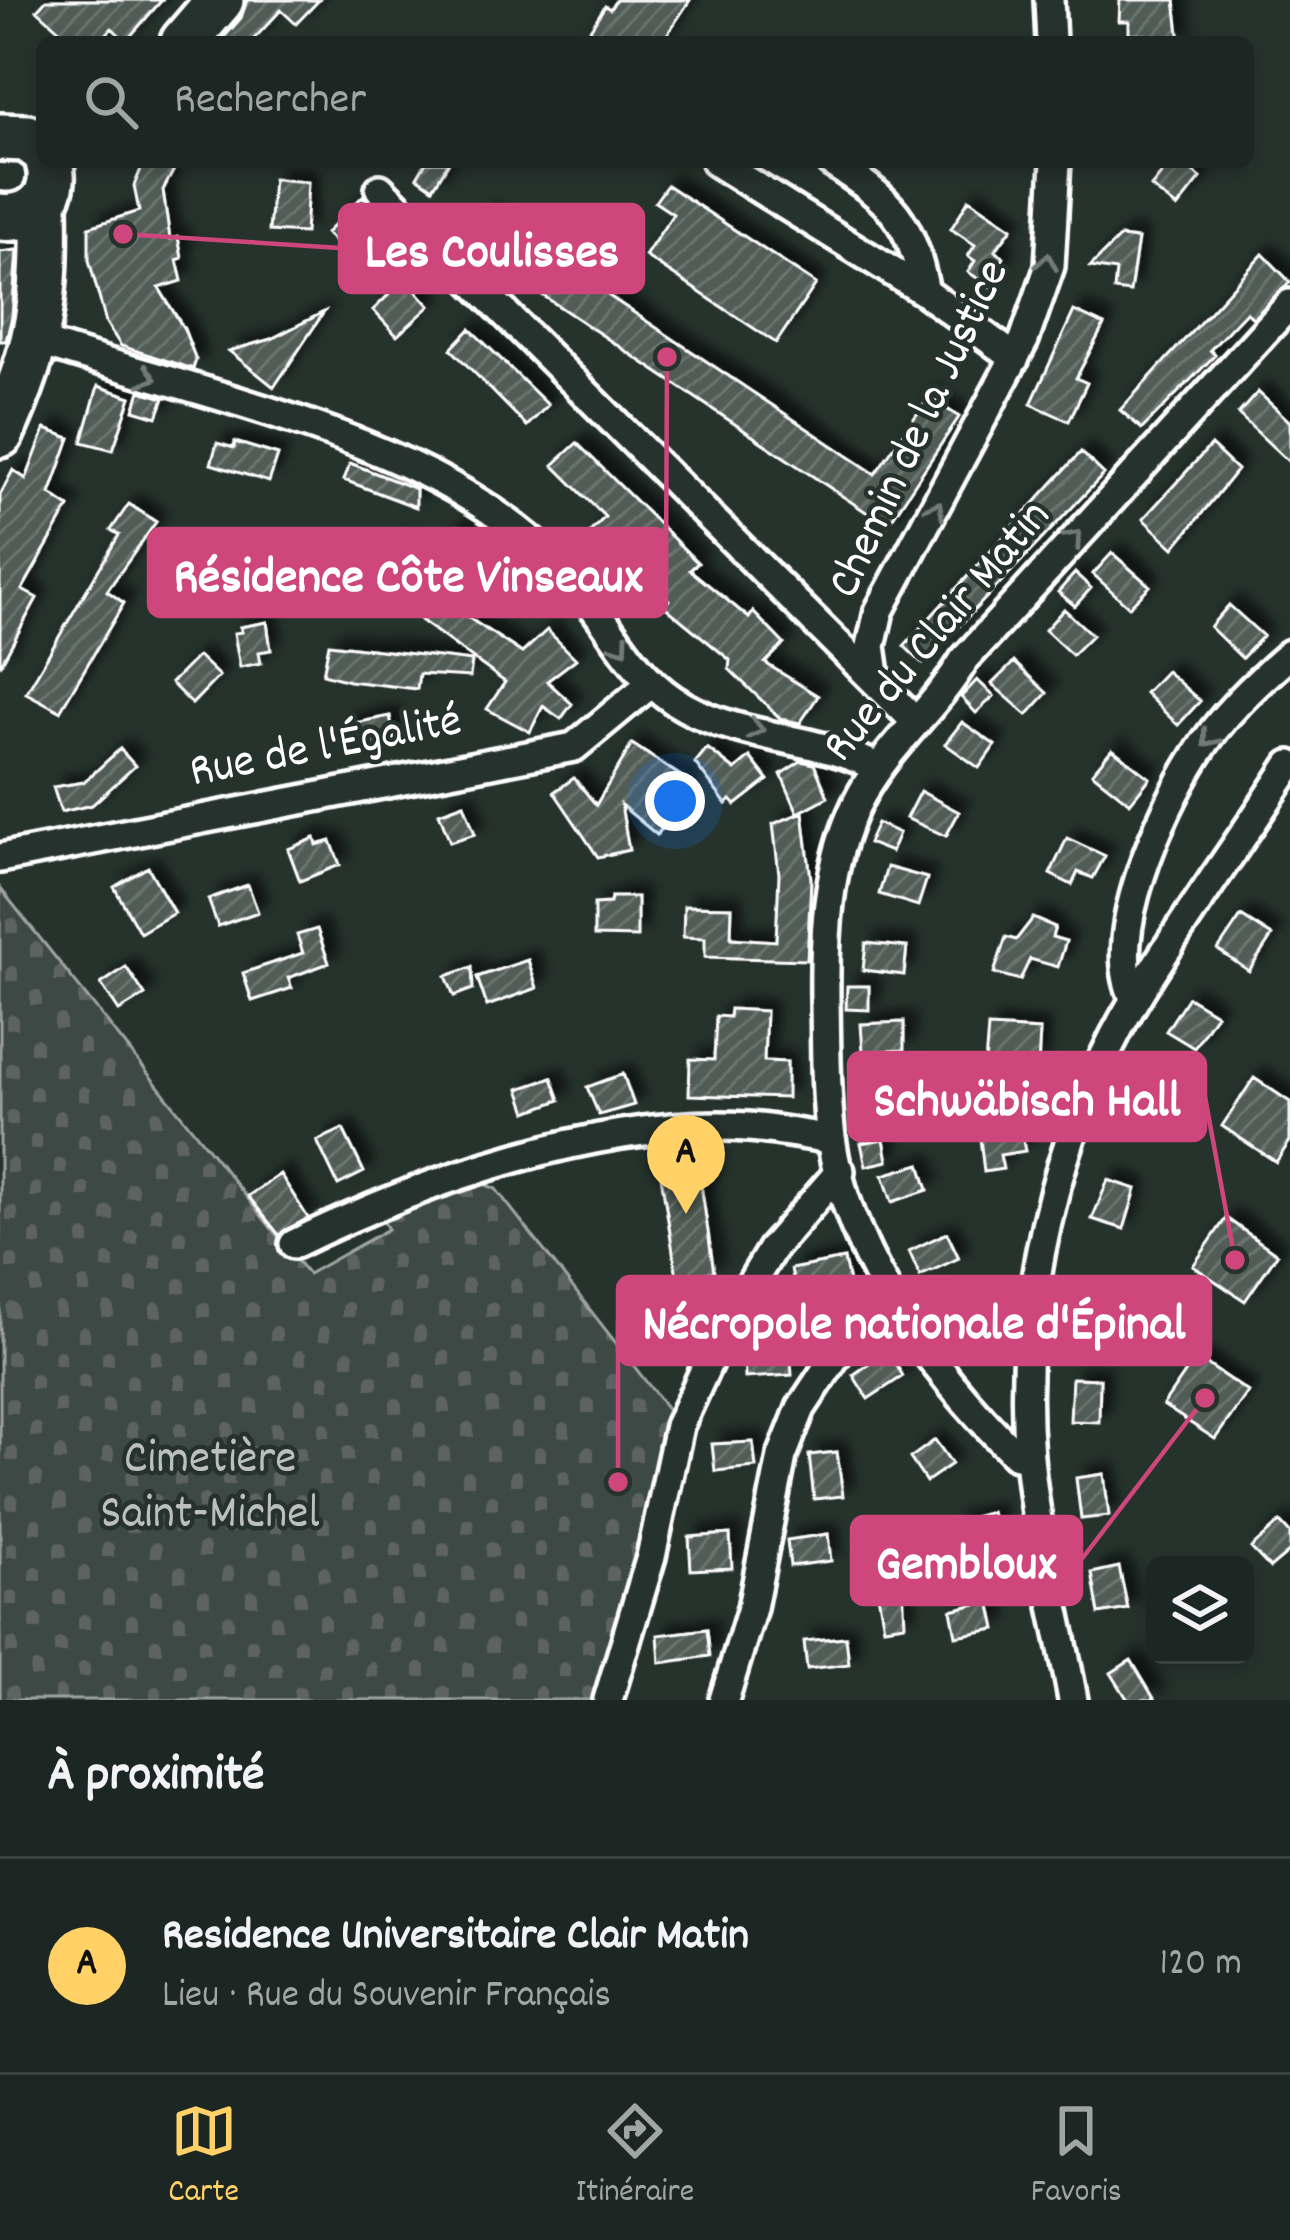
<!DOCTYPE html>
<html lang="fr">
<meta charset="utf-8">
<style>
body{margin:0;font-family:Dekko,sans-serif;background:#252e2a;color:#f1f3f6}
.controls{position:absolute;right:36px;bottom:36px;display:grid;overflow:hidden;border-radius:18px;box-shadow:0 6px 18px #0003}
.controls button{width:108px;height:108px;display:grid;place-items:center;padding:0;border:0;border-bottom:3px solid #3a4340;background:#1c2622;color:#f1f3f6;font:60px sans-serif}
.you{position:absolute;left:675px;top:801px;width:42px;height:42px;margin:-30px;border:9px solid #fff;border-radius:50%;background:#1a73e8;box-shadow:0 0 0 18px #1a73e833}
.badge{display:grid;place-items:center;width:78px;height:78px;border-radius:50%;background:#ffd166;color:#111;font-size:39px;font-weight:700}
.pin{position:absolute;translate:-50% -99px;filter:drop-shadow(0 3px 6px #0008)}
.pin::after{content:'';position:absolute;top:63px;width:42px;height:36px;background:inherit;clip-path:polygon(0 0,100% 0,50% 100%)}
.list{margin:0;padding:0;list-style:none}
h2{display:flex;justify-content:space-between;align-items:center;height:156px;margin:0;padding:0 48px;font-size:51px}
h2 small{font-size:39px;font-weight:400;color:#a0a5a5}
.list li{display:grid;grid-template-columns:78px 1fr auto;gap:36px;align-items:center;box-sizing:border-box;height:216px;padding:0 48px;border-top:3px solid #3a4340}
.list b{display:block;font-size:45px;white-space:nowrap}
.list p{margin:0;font-size:39px;white-space:nowrap;color:#a0a5a5}
.list em{font-size:39px;font-style:normal;color:#a0a5a5}
.icon{flex:none;width:66px;height:66px;fill:none;stroke:currentColor;stroke-width:2;stroke-linecap:round;stroke-linejoin:round}
.map{position:relative;flex:none;width:1290px;height:1700px;overflow:hidden}
.search{position:absolute;background:#1c2622;box-shadow:0 6px 18px #0003;left:36px;right:36px;top:36px;height:132px;display:flex;align-items:center;gap:30px;box-sizing:border-box;padding:0 42px;border-radius:18px;color:#a0a5a5;font-size:45px}
.sheet{height:372px;background:#1c2622}
nav{display:flex;justify-content:space-around;align-items:center;box-sizing:border-box;height:168px;border-top:3px solid #3a4340;background:#1c2622;font-size:33px;color:#a0a5a5}
nav a{display:grid;justify-items:center;gap:6px}
nav .on{color:#ffd166}
.map>svg:first-child{display:block}
.cemetery{fill:url(#cemetery-stones);stroke:#9ea4a2;stroke-width:3}
.building{fill:url(#building-hatch);stroke:#fff;stroke-width:3;filter:url(#shadow)}
.lines{fill:none;stroke-linecap:round;stroke-linejoin:round}
.street-casing{stroke:#fff;stroke-width:36}
.primary-casing{stroke:#fff;stroke-width:54}
.street{stroke:#26332d;stroke-width:27}
.primary{stroke:#26332d;stroke-width:45}
.oneway{stroke:#727a76}
.labels{text-anchor:middle;dominant-baseline:central;stroke-width:9;stroke-linejoin:round;paint-order:stroke}
.street-label{font-size:48px;fill:#fff;stroke:#26332d}
.park-label{font-size:48px;fill:#bbbfbe;stroke:#26332d}
.leader{fill:none;stroke:#ce467c;stroke-width:4.5}
.callout-dot{fill:#ce467c;stroke:#26332d;stroke-width:4.5}
.callout{fill:#ce467c;stroke:#ce467c;stroke-width:4.5}
.callout-label{font-size:51px;text-anchor:middle;font-weight:bold;fill:#fff}
</style>
<div class="map">
<svg width="1290" height="1700" viewBox="0 0 1290 1700">
<defs>
<pattern id="cemetery-stones" width="16" height="16" patternUnits="userSpaceOnUse" patternTransform="scale(3)"><rect width="16" height="16" fill="#3e4944"/><path d="M2 7V4a2 2 0 0 1 4 0v3zM10 15v-3a2 2 0 0 1 4 0v3z" fill="#5b6460"/></pattern>
<pattern id="building-hatch" width="6" height="6" patternUnits="userSpaceOnUse" patternTransform="scale(3)"><rect width="6" height="6" fill="#515c57"/><path d="M-1 1l2-2M0 6l6-6M5 7l2-2" fill="none" stroke="#6b7470"/></pattern>
<filter id="shadow"><feDropShadow dx="10" dy="-10" stdDeviation="6" flood-color="#0009"/></filter>
</defs>
<rect width="100%" height="100%" fill="#26332d"/>
<filter id="ink" filterUnits="userSpaceOnUse"><feTurbulence type="fractalNoise" baseFrequency=".00833" numOctaves="2"/><feDisplacementMap in="SourceGraphic" scale="24" xChannelSelector="R" yChannelSelector="G"/><feConvolveMatrix kernelMatrix="1 2 1 2 8 2 1 2 1" color-interpolation-filters="sRGB"/></filter>
<g filter="url(#ink)">
<path class="cemetery" d="M0,888L308,1274L388,1229L378,1213L475,1180L496,1189L669,1411L616,1640L597,1700H0Z"/>
<path class="building" d="M46,0H162L126,41L112,28L99,42H73L37,10Z
M247,0H319L296,24L281,10L251,42H220L241,18Z
M616,0H690L662,42H582L605,6L610,9Z
M1120,0H1175L1180,42H1146V35L1129,34V21H1119Z
M144,162H178L163,190L170,239L178,237L182,258L177,260L182,281L159,288L184,329L196,360L193,369L121,346L106,323L89,260V227L139,211L134,186Z
M426,162H449L433,188L417,177Z
M1171,162H1180L1201,178L1177,208L1151,187Z
M273,179L308,182L305,233L269,231Z
M667,185L816,284L776,343L645,256L673,214L655,202Z
M363,196L408,242L396,253L382,238L355,263L326,233Z
M969,199L1012,228L995,251L1004,257L991,287L968,272L975,261L968,256L975,245L951,229Z
M485,213L875,474L929,397L959,417L887,526L466,244Z
M1120,237L1138,239L1130,292L1114,290L1116,271L1090,267Z
M17,250L12,316L6,341H0V252Z
M1263,254L1290,282L1253,318L1246,312L1210,350L1215,355L1142,429L1120,410Z
M405,279L430,306L397,336L373,310Z
M1074,311L1104,325L1076,378L1087,383L1069,421L1031,404Z
M324,312L274,387L229,351L271,339Z
M470,329L548,405L527,426L451,349Z
M98,386L131,397L113,450L82,442Z
M140,391L164,398L157,417L134,410Z
M1258,392L1290,422V463L1238,414Z
M45,429L70,438L50,494L69,507L22,590L37,598L0,666V495L13,470L26,479Z
M235,442L278,455L269,482L211,464L217,443L234,448Z
M577,443L698,563L690,570L749,618L753,612L784,644L765,663L818,696L800,723L781,719L729,669L730,660L664,606L669,600L628,554L620,562L591,531L605,517L553,465Z
M1211,445L1237,470L1174,548L1143,519Z
M1081,452L1104,474L923,664L904,646Z
M350,463L416,489V507L344,480Z
M129,504L156,522L107,591L124,603L60,711L26,693L119,535L111,530Z
M458,526L489,551L446,603L522,653L547,630L576,659L547,681L572,704L561,719L543,706L530,732L487,709L505,682L422,621L412,611L418,602L375,569L385,567L403,541L416,550V578Z
M1112,553L1150,586L1129,607L1093,574Z
M1075,573L1091,588L1075,606L1058,592Z
M1229,605L1263,636L1242,658L1210,627Z
M1064,609L1092,635L1072,655L1045,630Z
M267,622L271,650L259,652L261,663L240,667L234,633L242,632L240,627Z
M329,644L472,661L470,677L419,674L417,689L349,681L323,674Z
M198,656L219,676L192,704L171,683Z
M1014,662L1047,693L1027,715L992,684Z
M1166,671L1200,701L1178,725L1145,693Z
M977,680L994,696L976,713L961,697Z
M390,716L396,746L346,755L340,726Z
M962,722L995,745L979,768L945,744Z
M632,744L693,784L657,835L621,805L629,850L598,857L554,792L574,778L596,805Z
M707,748L735,770L750,757L768,780L736,805L731,800L726,804L695,763Z
M120,749L135,766L92,805L61,812L53,787L84,782Z
M1112,749L1150,778L1130,803L1092,773Z
M801,761L814,764L828,797L798,813L781,774Z
M920,791L959,812L946,836L906,818Z
M464,804L475,834L450,842L439,813Z
M803,812L811,879L807,960L705,957V938L683,937L684,906L732,907L731,938L776,941L779,874L773,824Z
M877,823L899,833L891,852L868,843Z
M315,838L317,845L331,841L340,865L300,881L288,849Z
M1067,838L1105,856L1093,878L1078,872L1072,885L1050,874Z
M148,867L174,913L140,933L114,887Z
M887,867L927,878L918,906L879,894Z
M248,885L258,912L218,926L208,899Z
M611,897H637V937L594,936V904L610,903Z
M1241,916L1272,936L1249,971L1218,950Z
M1033,918L1055,927L1052,937L1066,941L1058,967L1030,959L1020,980L994,973L1006,937L1016,940Z
M317,929L329,963L288,978L292,988L252,1001L243,973L303,953L297,935Z
M866,943L907,947L904,975L863,970Z
M528,960L537,988L487,1006L477,977Z
M126,967L145,995L119,1011L101,984Z
M472,967L473,989L454,996L446,976Z
M847,986H869V1010L846,1009Z
M1188,997L1216,1014L1194,1048L1166,1031Z
M730,1009L766,1011L764,1061L787,1062V1098L689,1095L690,1059L714,1060L716,1016L729,1017Z
M904,1022V1050L863,1052L861,1024Z
M988,1027L1040,1030L1038,1067L985,1064Z
M623,1074L634,1105L599,1115L587,1087Z
M552,1078L560,1100L527,1112L519,1089Z
M1254,1078L1290,1102V1141L1276,1162L1222,1126Z
M1019,1121L1025,1151L1000,1155L1003,1169L984,1172L979,1130Z
M343,1129L364,1172L338,1185L317,1141Z
M884,1139L888,1161L866,1166L861,1143Z
M696,1151L714,1272L677,1277L658,1157Z
M920,1164L928,1190L892,1202L883,1175Z
M280,1174L308,1218L279,1235L248,1196Z
M1108,1180L1136,1189L1124,1229L1092,1219Z
M1226,1218L1277,1254L1245,1301L1193,1266Z
M947,1233L959,1258L920,1276L909,1251Z
M844,1259L853,1301L825,1307L822,1291L797,1297L791,1269Z
M790,1346L792,1375L745,1378L744,1349Z
M888,1351L903,1376L868,1399L853,1375Z
M1196,1357L1248,1392L1215,1439L1163,1405Z
M1072,1378L1100,1379L1099,1422L1070,1421Z
M935,1440L952,1464L926,1482L910,1458Z
M753,1442L756,1467L715,1471L712,1444Z
M837,1452L843,1496L814,1499L809,1455Z
M1104,1474L1109,1516L1081,1519L1076,1478Z
M991,1512L1002,1554L960,1563L951,1523Z
M1280,1522L1290,1533V1551L1270,1568L1251,1548Z
M730,1534L732,1568L691,1570L689,1537Z
M828,1534L831,1561L790,1566L787,1540Z
M1119,1567L1128,1609L1099,1614L1092,1573Z
M902,1570L905,1624L884,1627L874,1573Z
M990,1601L996,1629L956,1636L951,1610Z
M707,1629L710,1656L660,1663L658,1635Z
M846,1637L849,1664L807,1669L804,1641Z
M1131,1660L1155,1700H1128L1111,1673Z"/>
<g class="lines">
<g class="street-casing">
<path id="street" d="M1049,0L1051,42
M716,162L925,292L1015,358
M831,162C893,202 910,218 925,292
M380,189L914,720
M37,341C183,389 380,429 503,519C535,542 566,570 589,601C620,641 640,683 685,707C744,740 816,736 876,767
M876,681L871,646L879,611L1024,340L1050,266L1056,162
M0,858L574,747L649,685
M1135,999C1102,939 1162,810 1196,756C1220,717 1255,684 1290,654
M294,1244C424,1180 602,1118 748,1127C776,1129 804,1135 831,1139
M1029,1457L1016,1455C932,1372 847,1257 831,1137C825,1093 826,1046 825,1001C824,936 827,865 856,805C883,749 933,712 964,660L1290,304
M608,1700L651,1557L679,1426L723,1330L772,1249L840,1171
M724,1700L752,1608L782,1456L801,1408L850,1334L896,1305
M1073,1700C1059,1620 1036,1539 1029,1457C1016,1305 1055,1133 1134,1001C1182,921 1239,844 1290,765"/>
</g>
<g class="primary-casing">
<path id="primary" d="M184,42L220,0
M0,137L27,138L42,149
M0,217C34,221 59,196 49,162
M0,434C41,345 46,298 44,202"/>
</g>
<use href="#street" class="street"/>
<use href="#primary" class="primary"/>
</g>
<defs><path id="oneway-chevron" d="M-2-3.5L2.5 0L-2 3.5" fill="none" stroke-width="1.6" stroke-linecap="round" stroke-linejoin="round" transform="scale(3)"/></defs>
<g class="oneway">
<use href="#oneway-chevron" transform="translate(1047 262) rotate(-80)"/>
<use href="#oneway-chevron" transform="translate(148 377) rotate(17)"/>
<use href="#oneway-chevron" transform="translate(936 509) rotate(-61)"/>
<use href="#oneway-chevron" transform="translate(1074 538) rotate(-48)"/>
<use href="#oneway-chevron" transform="translate(621 646) rotate(54)"/>
<use href="#oneway-chevron" transform="translate(756 729) rotate(12)"/>
<use href="#oneway-chevron" transform="translate(1209 739) rotate(128)"/>
</g>
</g>
<g class="labels">
<g class="street-label">
<text transform="translate(921 430) rotate(-65)">Chemin de la Justice</text>
<text transform="translate(939 633) rotate(-50)">Rue du Clair Matin</text>
<text transform="translate(326 749) rotate(-11)">Rue de l'Égalité</text>
</g>
<g class="park-label">
<text x="210" y="1461">Cimetière<tspan x="210" dy="55">Saint-Michel</tspan></text>
</g>
</g>
<path class="leader" d="M123 234L340 248M667 357L666 573M1235 1260L1205 1097M618 1482L618 1320M1205 1398L1081 1560"/>
<g class="callout-dot">
<circle cx="123" cy="234" r="12"/>
<circle cx="667" cy="357" r="12"/>
<circle cx="1235" cy="1260" r="12"/>
<circle cx="618" cy="1482" r="12"/>
<circle cx="1205" cy="1398" r="12"/>
</g>
<g class="callout">
<rect x="340" y="205" width="303" height="87" rx="12"/>
<rect x="149" y="529" width="517" height="87" rx="12"/>
<rect x="849" y="1053" width="356" height="87" rx="12"/>
<rect x="618" y="1277" width="592" height="87" rx="12"/>
<rect x="852" y="1517" width="229" height="87" rx="12"/>
</g>
<g class="callout-label">
<text x="492" y="266">Les Coulisses</text>
<text x="408" y="591">Résidence Côte Vinseaux</text>
<text x="1027" y="1115">Schwäbisch Hall</text>
<text x="914" y="1338">Nécropole nationale d'Épinal</text>
<text x="966" y="1578">Gembloux</text>
</g>
</svg>
<div class="controls">
<button><svg class="icon" aria-label="layers" viewBox="0 0 24 24"><path d="M12 4l9 5-9 5-9-5zM3 14l9 5 9-5"/></svg></button>
</div>
<div class="you"></div>
<div class="pin badge" style="left:686px;top:1214px">A</div>
<div class="search"><svg class="icon" aria-label="search" viewBox="0 0 24 24"><circle cx="10" cy="10" r="6"/><path d="M15 15l6 6"/></svg>Rechercher</div>
</div>
<section class="sheet">
<h2>À proximité<small></small></h2>
<ul class="list">
<li><span class="badge">A</span><div><b>Residence Universitaire Clair Matin</b><p>Lieu · Rue du Souvenir Français</p></div><em>120 m</em></li>
</ul>
</section>
<nav>
<a class="on"><svg class="icon" aria-label="map" viewBox="0 0 24 24"><path d="M3 6l6-2 6 2 6-2v14l-6 2-6-2-6 2zM9 4v14M15 6v14"/></svg>Carte</a>
<a><svg class="icon" aria-label="directions" viewBox="0 0 24 24"><path d="M12 3l9 9-9 9-9-9zM9 14v-3h6M13 9l2 2-2 2"/></svg>Itinéraire</a>
<a><svg class="icon" aria-label="saved" viewBox="0 0 24 24"><path d="M7 4h10v16l-5-4-5 4z"/></svg>Favoris</a>
</nav>
